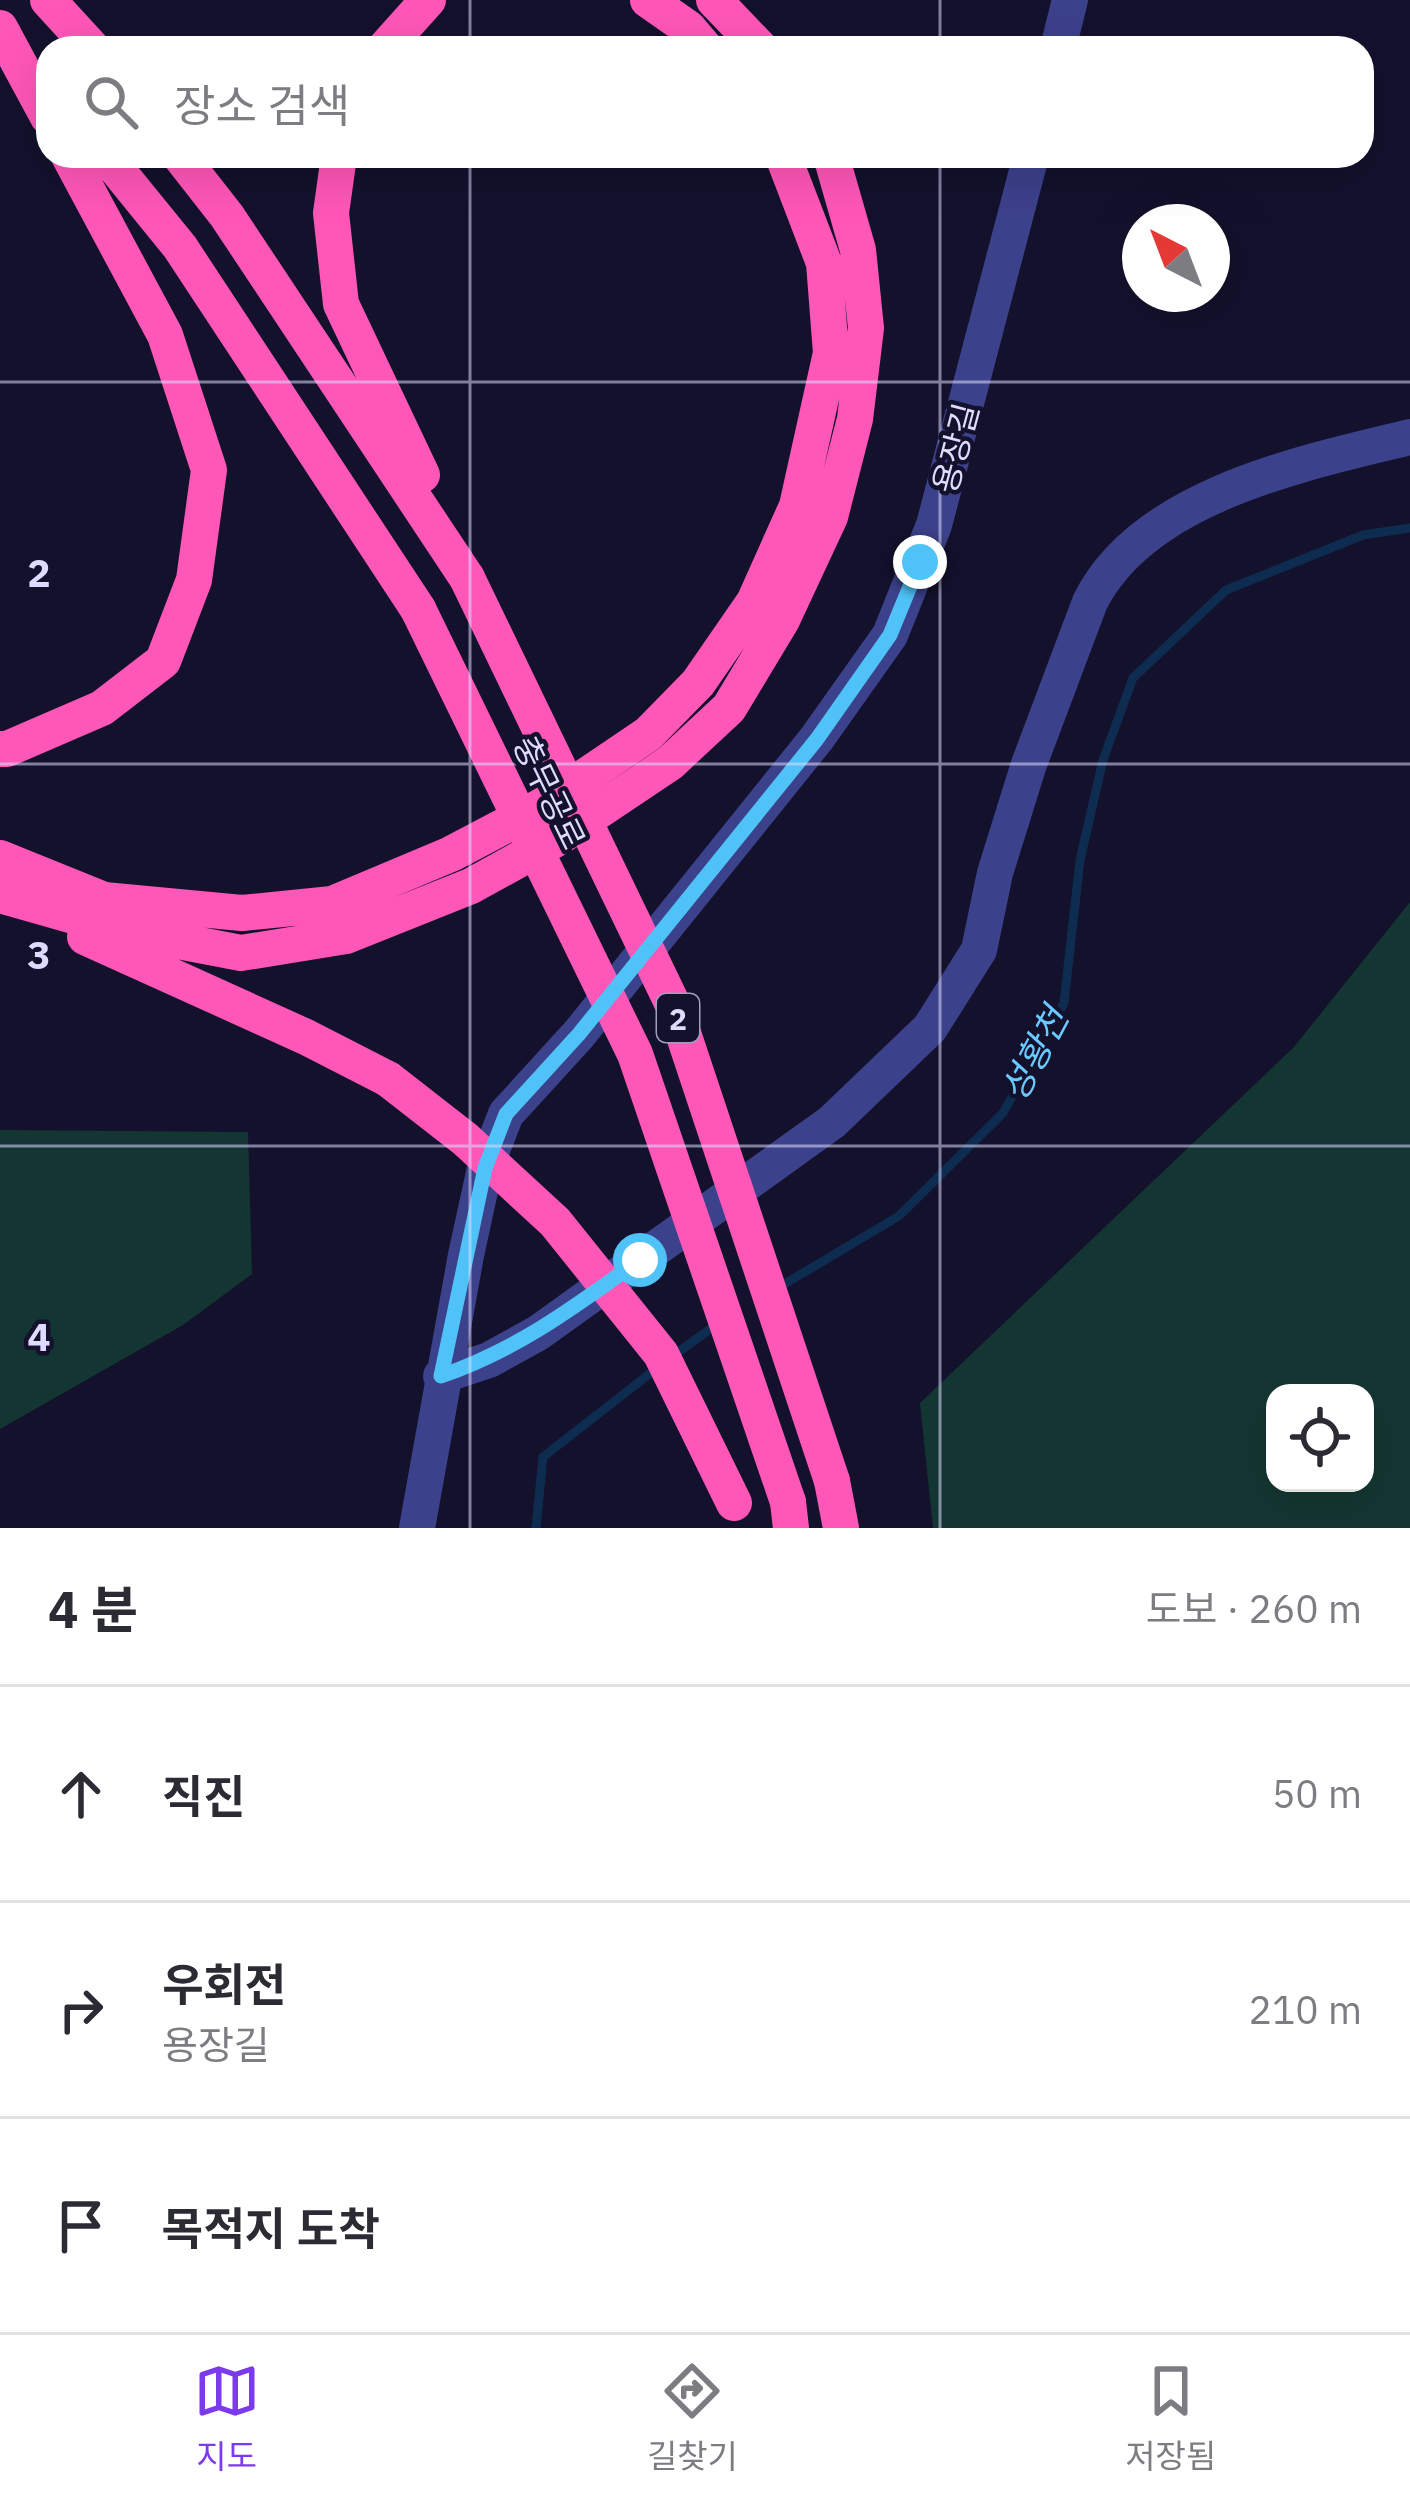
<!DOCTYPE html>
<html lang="ko">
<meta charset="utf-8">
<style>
body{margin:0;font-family:"IBM Plex Sans","Noto Sans KR",sans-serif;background:#f2f2f3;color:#2b2b33}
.controls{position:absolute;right:36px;bottom:36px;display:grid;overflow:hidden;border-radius:24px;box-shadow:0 12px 48px #0002}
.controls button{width:108px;height:108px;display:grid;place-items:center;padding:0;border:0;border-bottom:3px solid #e1e1e2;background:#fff;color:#2b2b33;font:60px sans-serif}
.compass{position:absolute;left:1122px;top:204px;width:108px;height:108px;border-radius:50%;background:#fff;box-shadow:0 12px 48px #0002;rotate:318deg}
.stop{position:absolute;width:36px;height:36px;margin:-27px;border:9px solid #4fc3f7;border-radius:50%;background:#fff}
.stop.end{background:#4fc3f7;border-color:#fff;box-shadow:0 3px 12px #0008}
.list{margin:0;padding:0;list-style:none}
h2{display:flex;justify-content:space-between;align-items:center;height:156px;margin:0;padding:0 48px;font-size:51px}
h2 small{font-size:39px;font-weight:400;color:#7c7c81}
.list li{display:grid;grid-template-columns:78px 1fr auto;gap:36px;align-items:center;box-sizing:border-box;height:216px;padding:0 48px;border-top:3px solid #e1e1e2}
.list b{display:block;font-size:45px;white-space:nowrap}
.list p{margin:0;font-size:39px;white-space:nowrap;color:#7c7c81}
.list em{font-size:39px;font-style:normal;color:#7c7c81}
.icon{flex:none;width:66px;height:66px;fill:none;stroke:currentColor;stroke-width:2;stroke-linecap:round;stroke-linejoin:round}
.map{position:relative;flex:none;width:1410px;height:1528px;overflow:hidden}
.search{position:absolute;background:#fff;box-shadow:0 12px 48px #0002;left:36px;right:36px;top:36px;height:132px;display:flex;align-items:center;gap:30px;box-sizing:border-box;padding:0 42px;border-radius:36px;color:#7c7c81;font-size:45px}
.sheet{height:804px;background:#fff}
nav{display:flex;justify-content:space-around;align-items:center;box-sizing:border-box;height:168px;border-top:3px solid #e1e1e2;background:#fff;font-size:33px;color:#7c7c81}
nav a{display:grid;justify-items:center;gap:6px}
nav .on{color:#7c3aed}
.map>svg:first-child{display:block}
.green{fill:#143632;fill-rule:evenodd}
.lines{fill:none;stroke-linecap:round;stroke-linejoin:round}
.stream{stroke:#0d2c4f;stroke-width:9}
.minor{stroke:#3c418b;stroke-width:36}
.highway{stroke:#ff57b8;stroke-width:36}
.highway-bridge{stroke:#ff57b8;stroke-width:36}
.route{stroke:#4fc3f7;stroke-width:15}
.grid{fill:none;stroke:#dddcff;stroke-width:3;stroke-opacity:0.55}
.labels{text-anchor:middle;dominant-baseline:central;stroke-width:9;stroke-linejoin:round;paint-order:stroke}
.shield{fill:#13112c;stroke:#a09fc0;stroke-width:3}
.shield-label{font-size:30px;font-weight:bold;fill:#dddcff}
.street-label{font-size:33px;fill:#dddcff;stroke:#13112c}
.water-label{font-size:36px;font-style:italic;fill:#6ac9ff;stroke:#13112c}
.grid-label{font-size:39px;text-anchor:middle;font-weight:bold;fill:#dddcff;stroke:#13112c;stroke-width:9;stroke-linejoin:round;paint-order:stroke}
</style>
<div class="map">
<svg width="1410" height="1528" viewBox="0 0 1410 1528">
<rect width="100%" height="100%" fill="#13112c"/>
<path class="green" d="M1410,902V1528H933L920,1403L1294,1047ZM1275,1393H1365V1483H1275Z
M0,1130L248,1132L252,1274L183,1325L0,1429Z"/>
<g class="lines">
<path class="stream" d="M776,1289L899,1216L1003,1113L1064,1003L1080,860L1103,760L1133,678L1226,590L1363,535L1410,528
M670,1358L720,1322
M536,1528L543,1457L657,1368"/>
<path class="minor" d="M1058,48L1070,0
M441,1376L489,1360L538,1333L832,1122L930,1028L979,950L995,873L1029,764L1090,602C1143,495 1304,463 1410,437
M417,1528L466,1255L485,1168L506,1114L579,1034L817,738L890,635L934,525L1031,156"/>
<path class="highway" d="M48,0L92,48
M648,0L688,28L705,48
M714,0L760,48
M0,28L48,117
M385,48L428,0
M106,156L180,247L418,609
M180,156L227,216L467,578
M339,156L331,213L341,304L422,475
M0,749H7L102,708L163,661L194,580L209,470L165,335L69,156
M0,858L104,900L242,913L332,904L451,854L540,807L648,734L698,683L754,602L797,506L831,353L824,263L783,156
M0,895L126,931L241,953L346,936L471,886L558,838L670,763L729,708L782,620L830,517L855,419L866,328L858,250L831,156
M85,937L306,1037L388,1079
M832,1481L841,1528
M788,1502L791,1528"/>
<path class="highway-bridge" d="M467,578L675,1009L832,1481
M418,609L635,1054L788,1502
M388,1079L465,1139L555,1222L661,1354L734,1503"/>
</g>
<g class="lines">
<path class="route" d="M640,1260C574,1307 519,1349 441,1376L485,1168L506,1114L579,1034L817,739L890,635L920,562"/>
</g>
<path class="grid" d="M470,0V48M940,0V48M470,156V1528M940,156V1528M0,382H1410M0,764H1410M0,1146H1410"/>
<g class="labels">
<rect class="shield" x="657" y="994" width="42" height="48" rx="9"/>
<g class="shield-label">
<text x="678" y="1018">2</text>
</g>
<g class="street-label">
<text transform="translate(955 448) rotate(-75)">용장길</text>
<text transform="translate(550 792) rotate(64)">충무공로</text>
</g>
<g class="water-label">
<text transform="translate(1034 1054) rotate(-62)">성황천</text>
</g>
</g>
<g class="grid-label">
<text x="39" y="587">2</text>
<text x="39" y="969">3</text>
<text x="39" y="1351">4</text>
</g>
</svg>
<div class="controls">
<button><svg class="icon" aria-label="locate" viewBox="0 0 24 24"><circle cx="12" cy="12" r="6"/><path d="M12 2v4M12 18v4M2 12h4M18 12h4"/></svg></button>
</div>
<svg class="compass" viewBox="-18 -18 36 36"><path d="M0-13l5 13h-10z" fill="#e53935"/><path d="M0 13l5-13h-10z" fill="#7c7c81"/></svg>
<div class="stop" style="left:640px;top:1260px"></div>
<div class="stop end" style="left:920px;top:562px"></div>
<div class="search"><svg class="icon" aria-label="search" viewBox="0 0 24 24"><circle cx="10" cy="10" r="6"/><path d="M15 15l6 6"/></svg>장소 검색</div>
</div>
<section class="sheet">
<h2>4 분<small>도보 · 260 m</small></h2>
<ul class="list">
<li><svg class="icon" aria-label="ahead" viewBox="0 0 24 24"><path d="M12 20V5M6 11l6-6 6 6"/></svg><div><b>직진</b></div><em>50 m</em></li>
<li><svg class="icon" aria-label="right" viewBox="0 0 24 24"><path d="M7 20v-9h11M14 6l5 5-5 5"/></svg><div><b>우회전</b><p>용장길</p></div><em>210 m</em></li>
<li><svg class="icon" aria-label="arrive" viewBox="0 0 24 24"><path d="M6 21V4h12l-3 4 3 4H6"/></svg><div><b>목적지 도착</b></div></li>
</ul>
</section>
<nav>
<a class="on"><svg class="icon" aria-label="map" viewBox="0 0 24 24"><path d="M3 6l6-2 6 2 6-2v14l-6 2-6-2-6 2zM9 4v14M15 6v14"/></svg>지도</a>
<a><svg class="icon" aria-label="directions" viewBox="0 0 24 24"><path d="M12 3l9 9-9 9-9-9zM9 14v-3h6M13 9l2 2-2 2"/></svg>길찾기</a>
<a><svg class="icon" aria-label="saved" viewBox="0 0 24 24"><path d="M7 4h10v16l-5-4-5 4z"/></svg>저장됨</a>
</nav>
